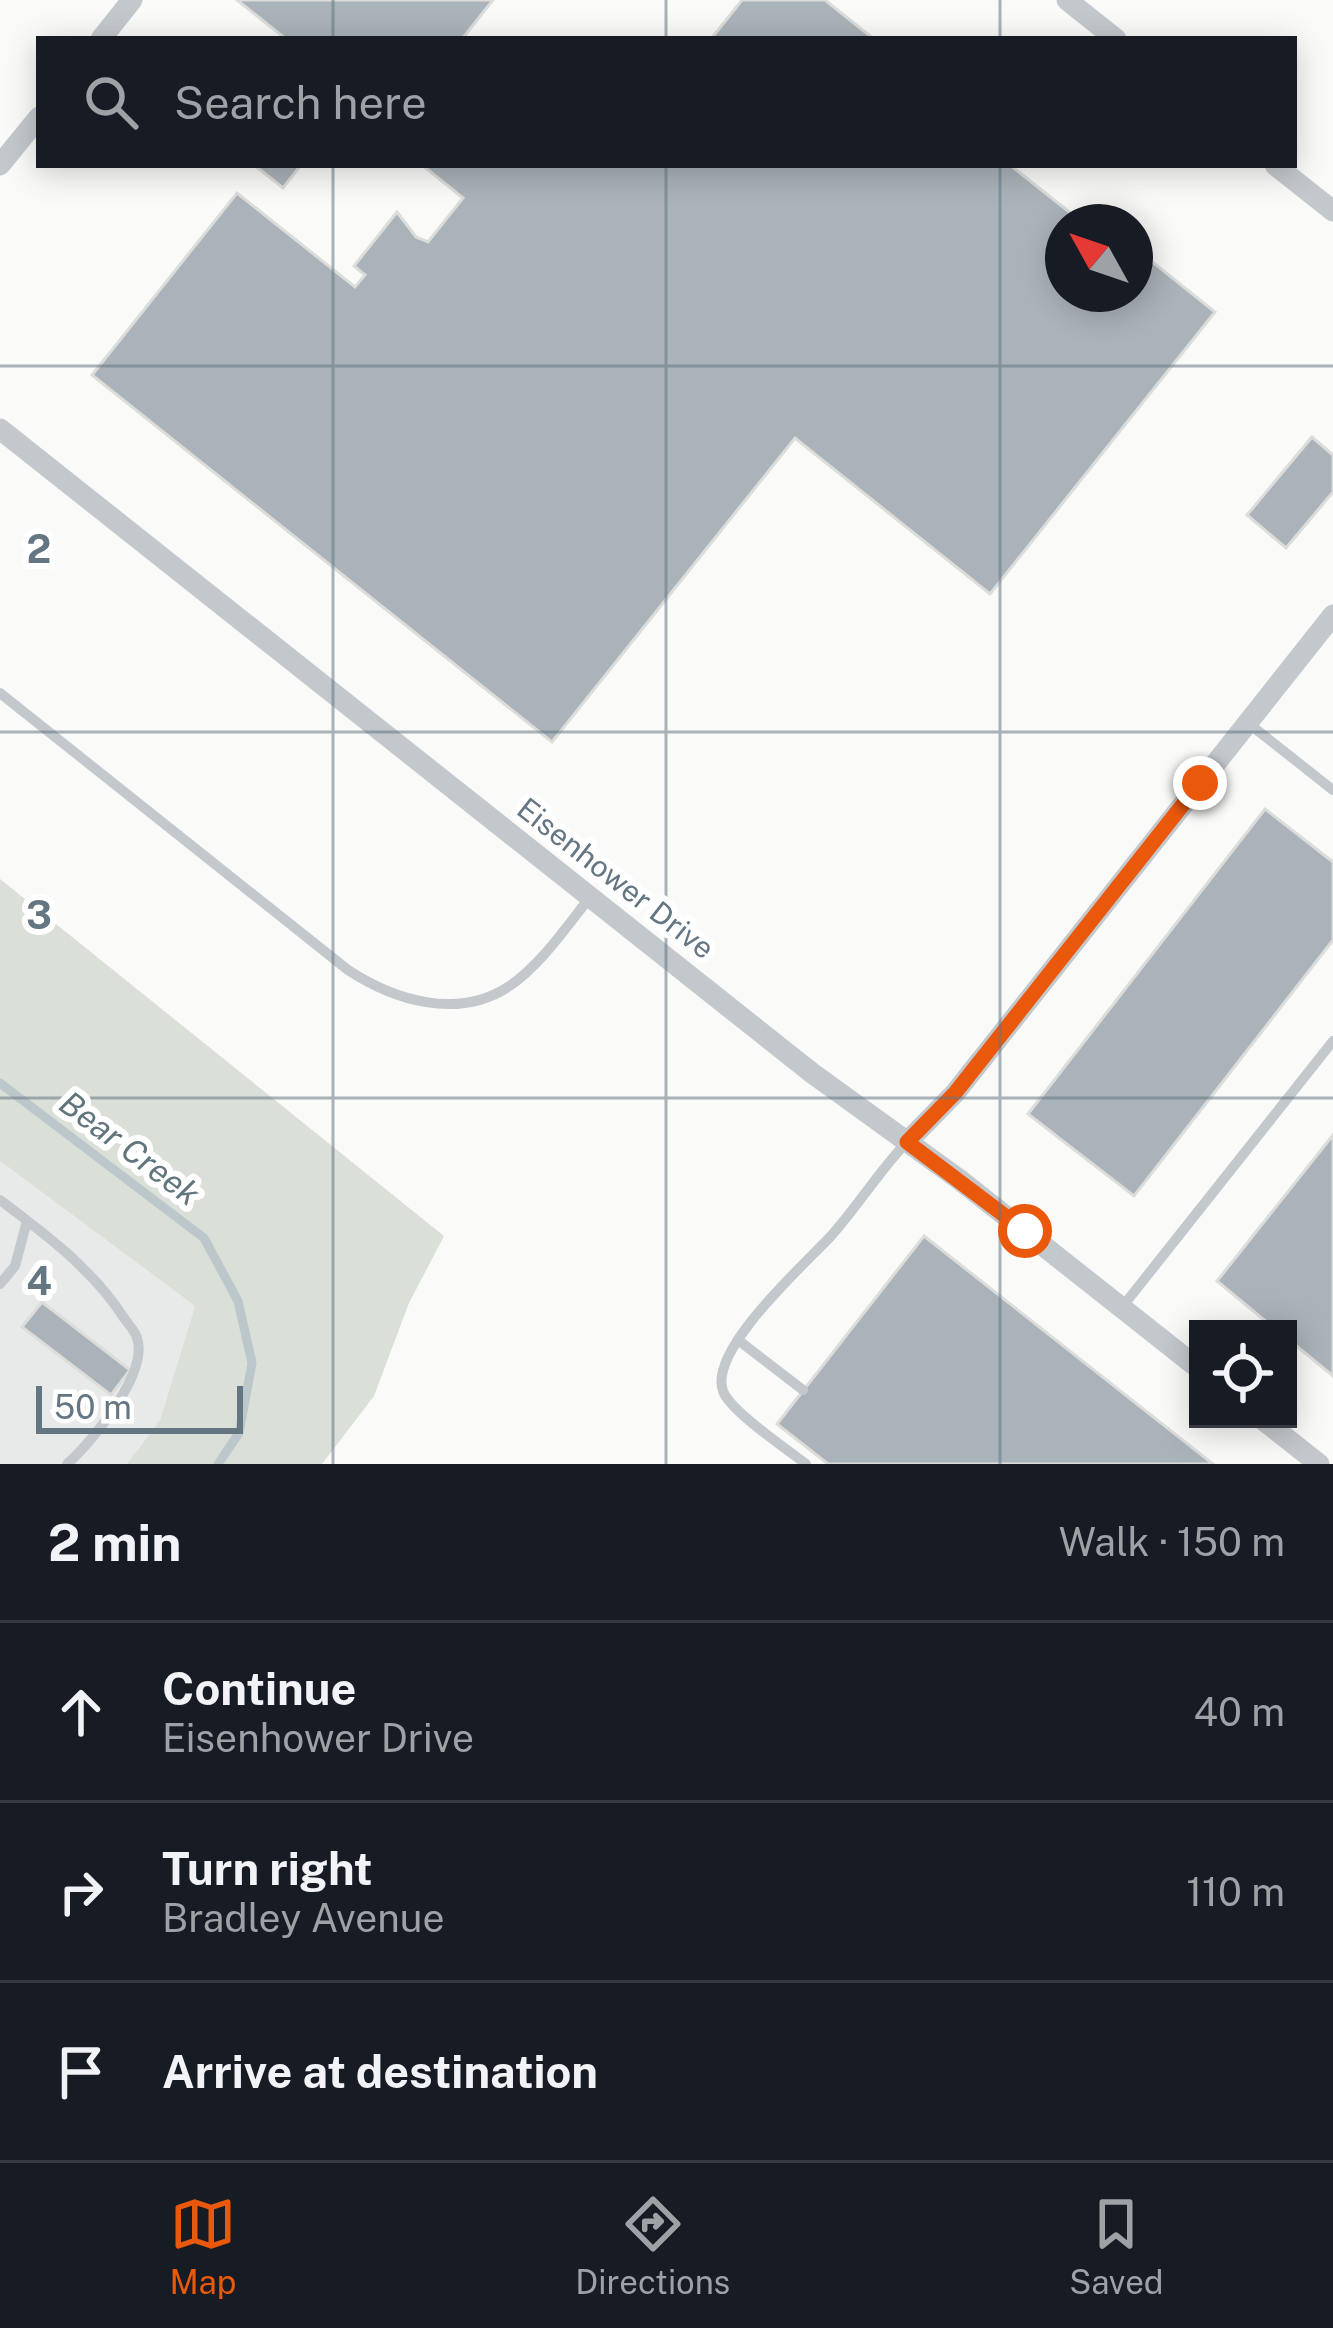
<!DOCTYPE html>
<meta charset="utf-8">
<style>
body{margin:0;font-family:"Public Sans",sans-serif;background:#242831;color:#f1f3f6}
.controls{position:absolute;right:36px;bottom:36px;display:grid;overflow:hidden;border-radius:0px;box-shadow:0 6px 30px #0003}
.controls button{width:108px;height:108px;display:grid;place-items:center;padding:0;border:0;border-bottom:3px solid #363941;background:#171b24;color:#f1f3f6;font:60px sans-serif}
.compass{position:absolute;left:1045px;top:204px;width:108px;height:108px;border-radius:50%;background:#171b24;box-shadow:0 6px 30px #0003;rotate:310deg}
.scale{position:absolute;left:36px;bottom:30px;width:207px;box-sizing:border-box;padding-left:12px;border:6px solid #657683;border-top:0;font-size:33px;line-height:42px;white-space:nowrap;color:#657683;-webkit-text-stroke:9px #fff;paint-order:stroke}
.stop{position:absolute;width:36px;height:36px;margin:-27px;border:9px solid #ea580c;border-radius:50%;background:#fff}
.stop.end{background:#ea580c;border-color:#fff;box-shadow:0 3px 12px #0008}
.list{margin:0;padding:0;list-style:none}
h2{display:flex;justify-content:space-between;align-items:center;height:156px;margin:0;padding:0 48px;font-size:51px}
h2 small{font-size:39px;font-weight:400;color:#9ea1a6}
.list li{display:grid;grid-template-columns:78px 1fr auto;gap:36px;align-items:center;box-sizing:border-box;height:180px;padding:0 48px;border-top:3px solid #363941}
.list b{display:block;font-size:45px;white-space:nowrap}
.list p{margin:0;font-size:39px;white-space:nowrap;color:#9ea1a6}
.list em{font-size:39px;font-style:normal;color:#9ea1a6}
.icon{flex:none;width:66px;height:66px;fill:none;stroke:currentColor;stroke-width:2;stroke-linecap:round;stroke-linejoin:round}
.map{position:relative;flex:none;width:1333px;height:1464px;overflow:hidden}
.search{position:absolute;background:#171b24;box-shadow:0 6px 30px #0003;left:36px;right:36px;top:36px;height:132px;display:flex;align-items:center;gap:30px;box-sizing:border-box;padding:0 42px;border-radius:0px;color:#9ea1a6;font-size:45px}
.sheet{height:696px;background:#171b24}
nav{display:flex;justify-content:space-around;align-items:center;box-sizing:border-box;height:168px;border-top:3px solid #363941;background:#171b24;font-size:33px;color:#9ea1a6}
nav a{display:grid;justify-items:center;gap:6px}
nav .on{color:#ea580c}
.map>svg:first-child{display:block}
.built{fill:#e8e9e9}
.green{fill:#dadfd7}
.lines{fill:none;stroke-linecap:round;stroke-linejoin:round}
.stream{stroke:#bbc7cb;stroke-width:9}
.building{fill:#aab3b9;stroke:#dcdcda;stroke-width:3}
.service{stroke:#c3c8cc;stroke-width:10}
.minor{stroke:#c3c8cc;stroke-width:21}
.route{stroke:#ea580c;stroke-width:15}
.grid{fill:none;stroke:#657683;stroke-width:3;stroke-opacity:0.55}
.labels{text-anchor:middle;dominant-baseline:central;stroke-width:12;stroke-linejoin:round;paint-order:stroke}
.street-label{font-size:30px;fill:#657683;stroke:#fff}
.water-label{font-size:33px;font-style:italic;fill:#60757c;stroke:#fff}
.grid-label{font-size:39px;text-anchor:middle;font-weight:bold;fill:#657683;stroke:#fff;stroke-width:12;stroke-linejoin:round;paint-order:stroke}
</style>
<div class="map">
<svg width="1333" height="1464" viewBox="0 0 1333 1464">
<rect width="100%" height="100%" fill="#fafaf8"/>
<path class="built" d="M0,1161L195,1306L160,1420L127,1464H0Z"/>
<path class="green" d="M0,879L444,1236L409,1303L374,1396L322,1464H127L160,1420L195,1306L0,1161Z"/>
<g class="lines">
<path class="stream" d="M0,1083L204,1238L238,1301L252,1363L239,1433L218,1464"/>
</g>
<path class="building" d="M237,0H493L462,39H286Z
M742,0H825L874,39H711Z
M254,165H301L283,188Z
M422,165H1010L1082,222H1063V294H1135V248L1215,312L990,594L795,438L552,742L92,375L237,193L355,287L365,275L354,266L397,212L416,237L428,242L463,198Z
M1312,437L1333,455V492L1286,548L1247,515Z
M1265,809L1333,862V940L1134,1196L1028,1114Z
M1333,1135V1376L1288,1339V1329H1275L1217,1281Z
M924,1236L1213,1464H828L777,1424Z
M42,1302L130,1370L111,1395L22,1327Z"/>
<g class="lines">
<path class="service" d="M0,693L348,970C394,1000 457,1020 508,987C541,965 566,927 591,896
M1248,723L1333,790
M0,1200C44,1233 91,1268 122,1315C126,1322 135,1330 137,1338C149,1373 92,1442 67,1464
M0,1284L15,1266L27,1221
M1123,1306L1333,1041
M738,1340L803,1390
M806,1464C787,1449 730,1411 723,1391C708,1350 804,1265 831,1236C858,1206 879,1171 907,1142"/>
<path class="minor" d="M1067,0L1116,39
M101,39L132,0
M0,165L39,117
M1275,165L1333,211
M0,429L812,1073L960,1180L1198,1368
M907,1142L955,1093L1333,615
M1262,1419L1319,1464"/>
</g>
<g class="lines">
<path class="route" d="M1025,1231L907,1142L955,1093L1200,783"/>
</g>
<path class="grid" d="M333,0V39M666,0V39M1000,0V39M333,165V1464M666,165V1464M1000,165V1464M0,366H1333M0,732H1333M0,1098H1333"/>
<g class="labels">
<g class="street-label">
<text transform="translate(616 878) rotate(38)">Eisenhower Drive</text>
</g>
<g class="water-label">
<text transform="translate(130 1148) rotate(37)">Bear Creek</text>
</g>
</g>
<g class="grid-label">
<text x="39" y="563">2</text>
<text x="39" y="929">3</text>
<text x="39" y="1295">4</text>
</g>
</svg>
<div class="controls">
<button><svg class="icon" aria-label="locate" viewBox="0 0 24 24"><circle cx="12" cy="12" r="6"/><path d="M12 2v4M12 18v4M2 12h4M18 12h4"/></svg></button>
</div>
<svg class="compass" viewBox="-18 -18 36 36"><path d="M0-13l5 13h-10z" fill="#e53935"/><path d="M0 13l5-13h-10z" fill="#9ea1a6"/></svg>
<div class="scale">50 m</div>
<div class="stop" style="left:1025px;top:1231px"></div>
<div class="stop end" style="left:1200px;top:783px"></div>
<div class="search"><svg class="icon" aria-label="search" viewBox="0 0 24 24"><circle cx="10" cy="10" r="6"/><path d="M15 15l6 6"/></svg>Search here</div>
</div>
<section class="sheet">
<h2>2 min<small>Walk · 150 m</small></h2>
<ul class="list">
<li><svg class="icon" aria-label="ahead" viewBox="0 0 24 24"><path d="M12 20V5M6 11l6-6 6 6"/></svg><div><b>Continue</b><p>Eisenhower Drive</p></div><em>40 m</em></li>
<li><svg class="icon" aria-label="right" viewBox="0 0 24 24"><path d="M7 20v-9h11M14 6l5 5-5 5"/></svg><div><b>Turn right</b><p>Bradley Avenue</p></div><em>110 m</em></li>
<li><svg class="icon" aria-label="arrive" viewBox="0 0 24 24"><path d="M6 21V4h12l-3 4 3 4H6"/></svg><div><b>Arrive at destination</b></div></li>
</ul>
</section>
<nav>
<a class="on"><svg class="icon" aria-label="map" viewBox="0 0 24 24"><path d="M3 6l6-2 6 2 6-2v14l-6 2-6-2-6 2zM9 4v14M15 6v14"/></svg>Map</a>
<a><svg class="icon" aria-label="directions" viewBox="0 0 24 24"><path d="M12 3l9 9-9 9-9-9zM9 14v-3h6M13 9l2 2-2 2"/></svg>Directions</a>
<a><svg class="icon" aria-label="saved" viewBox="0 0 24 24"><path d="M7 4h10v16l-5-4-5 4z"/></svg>Saved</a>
</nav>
